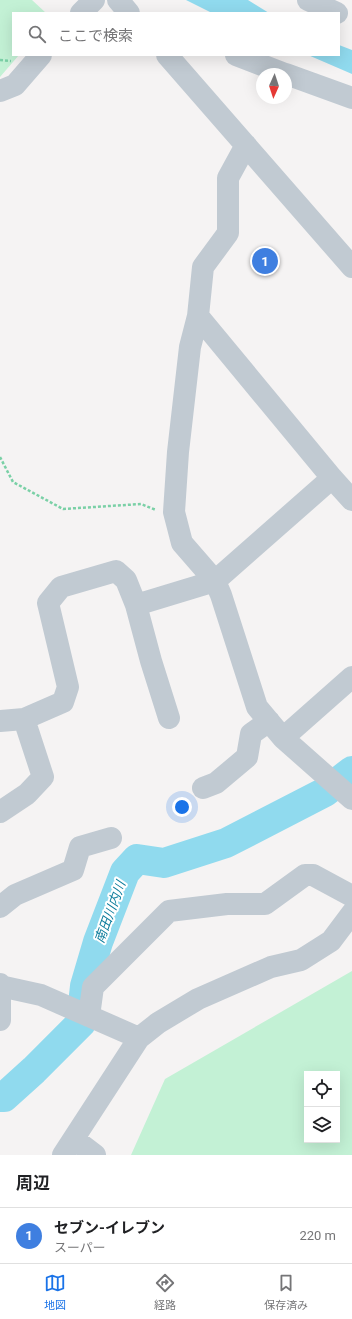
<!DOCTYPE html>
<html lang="ja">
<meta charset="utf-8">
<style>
body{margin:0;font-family:Roboto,"Noto Sans JP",sans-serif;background:#f2f2f2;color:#202124}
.controls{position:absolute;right:12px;bottom:12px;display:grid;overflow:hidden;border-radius:0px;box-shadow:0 4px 16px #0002}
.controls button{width:36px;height:36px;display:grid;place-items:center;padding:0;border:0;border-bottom:1px solid #e0e0e0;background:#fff;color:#202124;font:20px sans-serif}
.compass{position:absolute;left:256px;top:68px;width:36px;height:36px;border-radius:50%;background:#fff;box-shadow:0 4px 16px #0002;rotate:183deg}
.you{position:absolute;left:182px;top:807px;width:14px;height:14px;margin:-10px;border:3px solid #fff;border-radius:50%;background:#1a73e8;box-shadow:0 0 0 6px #1a73e833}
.badge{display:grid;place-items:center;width:26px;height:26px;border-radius:50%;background:#1a73e8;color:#fff;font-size:13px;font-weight:700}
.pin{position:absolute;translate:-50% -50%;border:2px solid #fff;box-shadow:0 1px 4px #0006}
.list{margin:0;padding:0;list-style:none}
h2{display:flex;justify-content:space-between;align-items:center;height:52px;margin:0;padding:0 16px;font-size:17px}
h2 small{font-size:13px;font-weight:400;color:#757577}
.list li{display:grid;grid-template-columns:26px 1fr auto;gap:12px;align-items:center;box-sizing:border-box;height:56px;padding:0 16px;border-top:1px solid #e0e0e0}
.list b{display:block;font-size:15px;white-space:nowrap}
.list p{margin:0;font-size:13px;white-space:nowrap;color:#757577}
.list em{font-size:13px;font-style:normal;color:#757577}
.icon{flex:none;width:22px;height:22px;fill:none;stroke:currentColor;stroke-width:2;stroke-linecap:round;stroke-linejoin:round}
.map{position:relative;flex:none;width:352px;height:1155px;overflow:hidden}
.search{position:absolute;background:#fff;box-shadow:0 4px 16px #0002;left:12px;right:12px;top:12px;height:44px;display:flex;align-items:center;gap:10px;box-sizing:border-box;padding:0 14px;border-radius:0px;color:#757577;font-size:15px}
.sheet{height:108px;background:#fff}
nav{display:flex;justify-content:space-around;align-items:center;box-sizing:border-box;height:56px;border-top:1px solid #e0e0e0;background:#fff;font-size:11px;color:#757577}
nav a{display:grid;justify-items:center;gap:2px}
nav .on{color:#1a73e8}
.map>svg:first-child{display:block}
.green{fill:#c3f1d5;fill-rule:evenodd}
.water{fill:#90daee}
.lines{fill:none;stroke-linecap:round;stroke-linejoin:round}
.river{stroke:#90daee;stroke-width:30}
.path{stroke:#7ad0a6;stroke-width:2.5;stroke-dasharray:3 2;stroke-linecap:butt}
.minor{stroke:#c1cad2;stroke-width:22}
.labels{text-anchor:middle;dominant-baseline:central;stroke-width:4;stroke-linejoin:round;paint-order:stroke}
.water-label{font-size:13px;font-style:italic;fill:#0c7c9b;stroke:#fff}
</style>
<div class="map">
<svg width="352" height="1155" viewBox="0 0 352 1155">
<rect width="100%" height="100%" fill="#f5f3f3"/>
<path class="green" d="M0,0H32L46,13H13V55H19L0,77Z
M352,971V1155H131L165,1079ZM307,1074H337V1140H307Z"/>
<path class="water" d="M186,0H248L269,13H212Z
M339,45L352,50V74L308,55H339Z"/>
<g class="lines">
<path class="river" d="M0,1097H4L34,1070L81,1023L85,986L98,942L125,872L137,859L164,863L226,843L325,792L352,771"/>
<path class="path" d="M0,60L11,61
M0,457L13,482L63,509L141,504L156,510"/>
<path class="minor" d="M118,0L129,13
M308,0L337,13
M81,13L94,0
M167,55L352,267
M236,55L285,74
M286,74L352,98
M0,91L15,85L41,55
M246,145L228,178V233L203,267L198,316L190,347L178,452L174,512L182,543L215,581L221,595L257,707L283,738L352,799
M198,316L332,478L352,500
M136,605L151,661L169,718
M0,721L24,719L63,702L68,687L48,603L61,587L116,571L126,580L136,605L215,581L332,478
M283,738L352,677
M203,788L216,783L247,757L251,734L269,721
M0,812L27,794L43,777L24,719
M0,907L15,895L73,870L80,847L111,838
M0,984V1020
M0,986L41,995L139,1038
M89,1016L93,987L169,911L227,904H265L305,875H313L352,896
M74,1139L95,1155
M63,1155L139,1038L158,1023L198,999L271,967L301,960L331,941L352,913"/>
</g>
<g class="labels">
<g class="water-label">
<text transform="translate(110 912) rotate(-70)">南田川内川</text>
</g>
</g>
</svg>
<div class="controls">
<button><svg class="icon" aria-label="locate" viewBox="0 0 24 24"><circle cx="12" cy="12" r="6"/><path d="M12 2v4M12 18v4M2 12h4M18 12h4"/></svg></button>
<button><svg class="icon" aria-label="layers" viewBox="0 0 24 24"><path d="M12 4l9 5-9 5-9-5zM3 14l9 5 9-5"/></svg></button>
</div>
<svg class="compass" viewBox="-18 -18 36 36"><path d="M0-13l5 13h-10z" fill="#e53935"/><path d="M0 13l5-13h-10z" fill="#757577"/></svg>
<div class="you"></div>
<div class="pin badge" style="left:265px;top:261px;background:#3f7fe0">1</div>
<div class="search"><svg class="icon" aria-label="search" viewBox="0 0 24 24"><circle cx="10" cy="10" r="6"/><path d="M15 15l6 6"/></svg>ここで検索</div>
</div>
<section class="sheet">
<h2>周辺<small></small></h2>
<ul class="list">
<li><span class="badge" style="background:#3f7fe0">1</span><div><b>セブン-イレブン</b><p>スーパー</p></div><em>220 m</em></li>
</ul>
</section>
<nav>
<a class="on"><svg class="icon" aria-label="map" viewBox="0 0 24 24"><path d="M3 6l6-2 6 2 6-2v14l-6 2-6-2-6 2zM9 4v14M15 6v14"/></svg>地図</a>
<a><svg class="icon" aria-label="directions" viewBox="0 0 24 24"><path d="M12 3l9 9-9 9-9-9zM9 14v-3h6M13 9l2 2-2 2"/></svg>経路</a>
<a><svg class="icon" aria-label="saved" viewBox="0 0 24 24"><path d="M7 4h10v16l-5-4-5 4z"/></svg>保存済み</a>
</nav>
